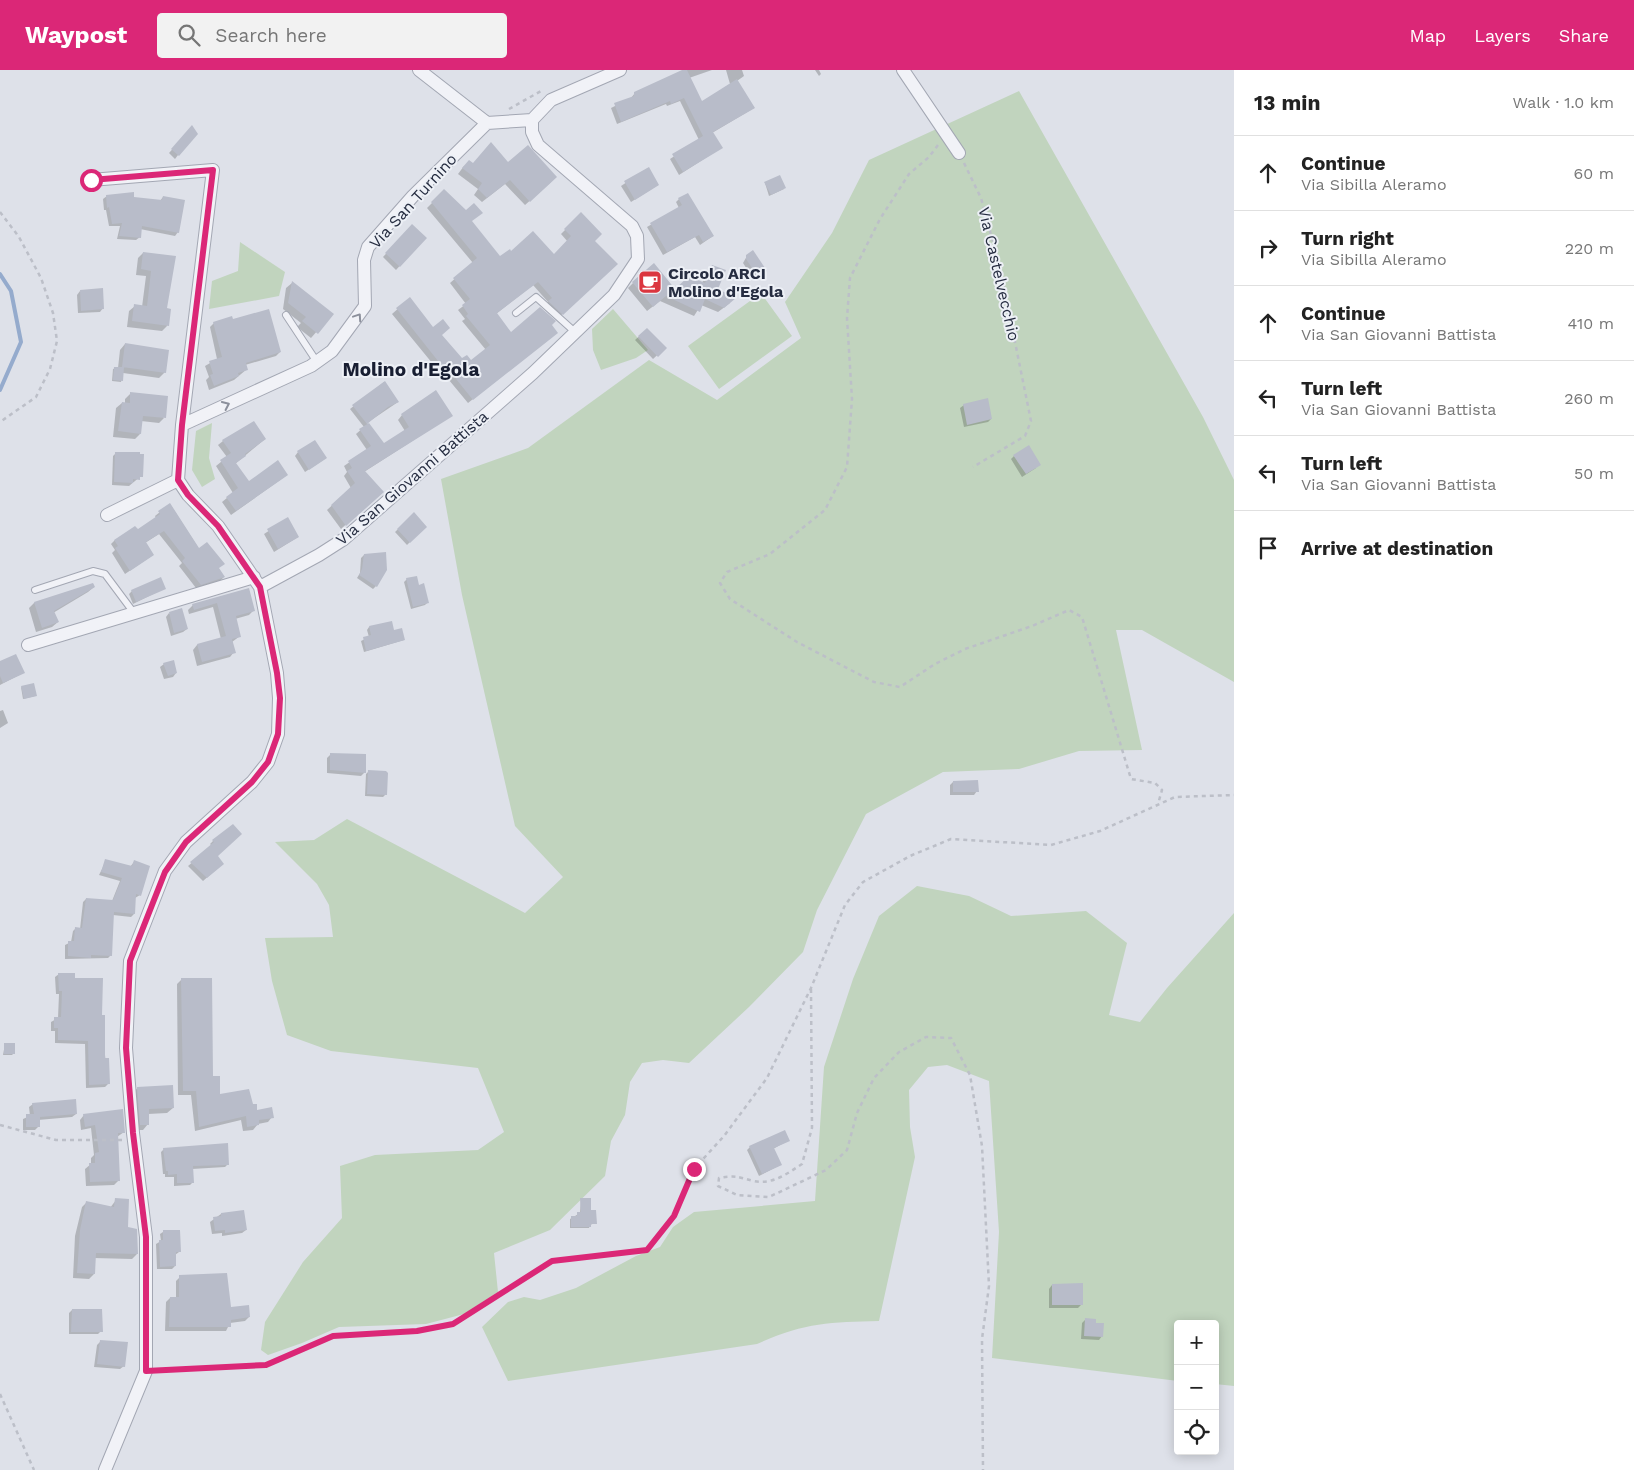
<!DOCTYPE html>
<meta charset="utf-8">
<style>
body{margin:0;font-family:"Work Sans",sans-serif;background:#f2f2f2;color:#222}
.controls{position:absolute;right:15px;bottom:15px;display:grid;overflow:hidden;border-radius:5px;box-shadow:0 2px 12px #0003}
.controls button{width:45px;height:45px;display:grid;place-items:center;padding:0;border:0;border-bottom:1px solid #e0e0e0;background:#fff;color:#222;font:25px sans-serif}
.stop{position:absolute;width:15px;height:15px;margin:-11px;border:4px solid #db2777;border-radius:50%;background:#fff}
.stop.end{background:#db2777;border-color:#fff;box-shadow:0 1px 5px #0008}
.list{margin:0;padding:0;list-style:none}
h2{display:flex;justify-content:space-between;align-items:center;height:65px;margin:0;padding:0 20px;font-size:21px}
h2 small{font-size:16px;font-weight:400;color:#767676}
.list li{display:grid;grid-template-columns:32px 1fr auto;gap:15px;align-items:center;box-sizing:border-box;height:75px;padding:0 20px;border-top:1px solid #e0e0e0}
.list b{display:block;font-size:19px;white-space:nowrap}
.list p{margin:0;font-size:16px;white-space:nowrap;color:#767676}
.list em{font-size:16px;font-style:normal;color:#767676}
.icon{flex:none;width:28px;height:28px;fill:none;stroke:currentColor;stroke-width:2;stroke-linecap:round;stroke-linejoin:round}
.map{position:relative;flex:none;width:1234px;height:1400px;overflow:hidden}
header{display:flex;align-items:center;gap:30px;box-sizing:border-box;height:70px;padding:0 25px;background:#db2777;color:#fff}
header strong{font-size:24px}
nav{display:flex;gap:28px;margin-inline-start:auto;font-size:18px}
.search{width:350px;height:45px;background:#f2f2f2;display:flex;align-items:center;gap:12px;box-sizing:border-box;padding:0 18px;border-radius:5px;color:#767676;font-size:19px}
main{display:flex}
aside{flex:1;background:#fff}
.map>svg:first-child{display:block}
.green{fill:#c1d4be}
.shadow{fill:#0003}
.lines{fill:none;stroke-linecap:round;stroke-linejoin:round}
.stream{stroke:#95abcd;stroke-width:4}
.building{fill:#b8bcc9}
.lane-casing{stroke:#a3a7b3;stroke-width:8}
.street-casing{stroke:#a3a7b3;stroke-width:14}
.path{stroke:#bcbfc8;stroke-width:2.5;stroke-dasharray:4 4;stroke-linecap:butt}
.lane{stroke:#f1f2f7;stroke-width:6}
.street{stroke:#f1f2f7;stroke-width:12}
.oneway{stroke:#8c909c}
.route{stroke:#db2777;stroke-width:6}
.labels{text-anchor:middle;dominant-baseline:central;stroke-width:4;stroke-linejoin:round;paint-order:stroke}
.street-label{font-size:16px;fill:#262d41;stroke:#edf0f6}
.poi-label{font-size:16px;font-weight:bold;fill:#262d41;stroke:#edf0f6;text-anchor:start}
.quarter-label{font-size:19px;font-weight:bold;fill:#181e32;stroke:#edf0f6}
</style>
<header>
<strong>Waypost</strong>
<div class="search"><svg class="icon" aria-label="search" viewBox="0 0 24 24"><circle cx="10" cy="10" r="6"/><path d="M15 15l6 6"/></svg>Search here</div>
<nav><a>Map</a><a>Layers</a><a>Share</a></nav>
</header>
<main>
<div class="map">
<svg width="1234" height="1400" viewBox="0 0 1234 1400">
<rect width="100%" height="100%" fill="#dee1e9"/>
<path class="green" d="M1019,21L1203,347L1234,410V612L1142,560H1116L1142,680L1079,681L1019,699L943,702L866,744L817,840L803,882L749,937L689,993L663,990L642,993L630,1012L625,1045L611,1071L605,1106L550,1160L494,1183L498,1222L464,1244L426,1254L339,1257L302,1273L268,1285L261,1280L265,1252L303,1192L342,1148L340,1096L375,1085L478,1080L504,1062L478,998L331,981L287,965L272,911L265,868L333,867L329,835L317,814L275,772L314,770L347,749L525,843L563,807L515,756L462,525L441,409L528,378L649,290L717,330L801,268L785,232L832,163L869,90Z
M240,172L285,202L279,226L209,239L212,211L238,201Z
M761,223L792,266L719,319L688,276Z
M613,239L648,280L636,288L601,300L593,280L592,259Z
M212,353L209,388L215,409L202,417L192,400L196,361Z
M917,816L969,826L1011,846L1086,841L1127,873L1109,945L1140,952L1167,918L1234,843V1316L1215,1314V1254H1178V1311L992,1288L999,1162L989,1011L947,995L928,997L909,1020L910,1057L915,1087L879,1251C829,1252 803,1253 757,1274L508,1311L482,1257L508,1232L524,1227L540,1230L576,1218L636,1186L660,1177L673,1157L694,1142L815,1131L824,997L853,909L879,846Z"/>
<path class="shadow" d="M685,0H712L689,8L701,33L730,14L726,0H742L744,6L737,11L754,38L712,63L721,78L679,105L670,89L699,70L680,31L667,36L666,34L617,54L611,38L631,28L635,23Z
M815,0H819L821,4L819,6Z
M189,61L178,85L175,89L169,83Z
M472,94H508L551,112L525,135L505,114L482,132L474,125L478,119L458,104L464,96Z
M648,98L658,115L631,132L621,116Z
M765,113L784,119L769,126Z
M444,121L500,188L511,182L554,186L568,172L561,164L581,144L593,171L616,194L558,248L545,236L548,232L533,215L496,244L511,263L550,255L552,267L468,333L439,298L437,299L392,244L410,228L432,259L441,265L462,290L471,292L486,280L462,251L465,249L458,240L466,234L450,213L473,193L427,138Z
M107,126L160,131L163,127L178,162L175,166L140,159V167L136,170L117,169L120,156H109L106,140H104L103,129Z
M679,129L713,166L700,175L695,167L663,185L647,157L679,138L676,132Z
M412,156L425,168L396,200L383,187Z
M143,183L175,187L165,240L167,256L162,261L127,257L129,241L135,236L142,237L146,206L136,205L138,188Z
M747,186L765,201L754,210L743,193Z
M712,197L717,220L730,233L718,242L701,235L694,246L660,231L647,241L628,218L633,213L675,221L702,213L707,202Z
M292,213L332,244L311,268L297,257L301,253L283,239L286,218Z
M80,221L103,238L100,242L78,243L77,225Z
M232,251L280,282L276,286L245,295L247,299L234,310L209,320L206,310L209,307L205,296L217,289L210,257L214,253Z
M647,259L665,278L653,289L635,270Z
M125,274L165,302L159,308L123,303L121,312L112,311L113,299L118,298L120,280Z
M384,312L398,332L367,353L383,375L405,361L398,350L402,345L451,346L364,402L382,421L341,459L327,440L351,418L344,406L347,402L344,396L367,380L356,364L364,357L350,339Z
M131,323L164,348L159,353L141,351L140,364L135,369L113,367L116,338L122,333H125V329Z
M964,335L991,349L988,352L964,357L960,338Z
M265,369L235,394L248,412L287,405L231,445L222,432L233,423L216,396L227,387L218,375L223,371Z
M298,382L326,388L305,402L295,386Z
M116,383L141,406L129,416L112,415L113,386Z
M1014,386L1036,398L1022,407L1011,389Z
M170,434L199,479L224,507L220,511L196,518L179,496L182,493L159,464L145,473L153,485L125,504L112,483L115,480L111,474L115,470L137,461L156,448L155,446Z
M414,444L425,457L407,475L395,462Z
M287,449L298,467L274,482L264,464Z
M364,485L376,516L373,519L357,508L360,503L361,488Z
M407,509L418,516L427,533L425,535L411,539L404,512Z
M93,514L94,517L88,522L53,543L58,552L52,557L36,562L29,538L34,533Z
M165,518L133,534L129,524L132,521Z
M248,520L253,541L249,545L235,549L240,566L232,572L234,582L230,587L197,596L193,580L197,575L221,569L213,537L189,544L188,540L193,535Z
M169,543L187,559L183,562L171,566L166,547Z
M369,557L393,561L404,570L364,582L361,571L369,567L367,560Z
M0,592L23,603L0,615Z
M164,594L176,603L173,607L164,609L160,597Z
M21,617L35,626L23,629Z
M3,640L8,653L0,658V641Z
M331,684L365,702L361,706L327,703V688Z
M369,701L386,724L383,727L365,726L366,704Z
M953,712L977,721L974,725H950V715Z
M233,755L217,786L219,797L203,811L188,796L212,776L210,774L213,771Z
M106,791L130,797L134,792L140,825L135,828L134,844L131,847L113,845L111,885L108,888L65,889V875L71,872L73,861L76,858L80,859L83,832L86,829L112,831L120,811L99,805Z
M59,904L73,909L101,946L108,1014L105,1017L86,1018L85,974L55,973V961H51V952L58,948L59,924H56L55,907Z
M182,909L218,1025L252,1036L256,1041L272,1047L268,1052L258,1054L253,1060L243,1061L241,1050L195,1061L191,1025H178L177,914Z
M5,974L13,984L12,985H3Z
M138,1018L173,1038L167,1043L148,1044V1054L143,1060H135L132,1023Z
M33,1034L76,1044L72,1047L38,1050L39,1056L35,1060H23V1049L30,1046L29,1037Z
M84,1045L124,1062L117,1067L119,1110L114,1115L86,1116L85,1099L91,1094V1088L94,1085L91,1058L81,1060L80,1050Z
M789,1070L773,1079L780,1095L759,1106L747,1080L750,1077Z
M164,1079L228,1094L225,1097L192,1099L193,1112L190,1115L174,1116V1107H165V1104H163L161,1082Z
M581,1129L595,1153L590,1155L589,1158H570V1149L580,1143Z
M116,1130L137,1184L132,1189L94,1188V1204L89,1209L73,1208L75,1166L82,1137L87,1132L110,1138Z
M221,1144L246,1160L242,1163L222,1166V1163L212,1164L210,1152Z
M163,1162L179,1182L175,1185V1196L172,1199H157L156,1174L161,1171L160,1164Z
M180,1207L230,1238L249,1247L245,1251L230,1253L226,1261H165L166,1232L170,1228H176V1211Z
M1052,1215L1082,1234L1078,1238H1049V1219Z
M72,1240L101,1261L98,1264H69V1243Z
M1086,1249L1094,1254L1102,1266L1099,1270L1081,1269L1082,1253Z
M101,1271L124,1296L120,1299L94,1297L97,1275Z"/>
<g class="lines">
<path class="stream" d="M0,204L11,221L21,272L0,320"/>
</g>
<path class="building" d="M682,0H687L702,31L737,9L755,38L713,62L723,78L683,102L672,84L703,66L684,28L671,34L670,31L621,52L614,33L634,26V22Z
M192,55L198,64L179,86L171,79Z
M491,72L508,92L528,75L557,107L530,132L510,110L487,128L478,119L482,113L462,98L469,90L473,93Z
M649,97L659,115L635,130L624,111Z
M780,105L786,118L771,125L764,112Z
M444,119L466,140L474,133L483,143L472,151L500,186L510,179L511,181L533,161L554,184L571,166L564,159L581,142L602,164L595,171L618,194L563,245L548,231L552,228L538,212L497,243L511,262L540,237L556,251L552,255L558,263L473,330L444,294L442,296L396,238L410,227L433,257L443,249L450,258L442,265L462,288L467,285L471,290L490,275L466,246L468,244L462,235L470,229L453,208L477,188L431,132Z
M134,122V127L162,130L163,126L185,130L179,163L142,156L141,168L119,166L122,153L112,154L109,137L107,138L106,125Z
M688,123L714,166L703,172L699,165L667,182L650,153L682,135L678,128Z
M412,154L427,168L400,197L385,183Z
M753,180L767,201L758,207L746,189V185Z
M143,182L176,186L167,238L171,239L169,256L132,251L134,234L147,236L151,201L141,199Z
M654,193L675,219L689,206L705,213L712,195L726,200L718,219L736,228L724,238L705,229L700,242L666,226L653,237L632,212Z
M292,211L334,244L318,264L302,251L306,247L288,233Z
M103,218L104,239L81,241L80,220Z
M269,239L281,282L246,293L248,300L238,303L239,306L214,316L210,305L213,304L209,291L222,287L213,252L232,246L233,249Z
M647,258L667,278L658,287L638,266Z
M125,273L169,280L166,303L122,297Z
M114,297H124L123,311L113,310Z
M385,311L399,332L388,337L367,354L352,335Z
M436,320L453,346L365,401L384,422L346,456L331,435L355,413L347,401L352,398L348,391L371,376L359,359L369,353L384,373L409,357L401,344Z
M130,322L168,326L166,348L143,346L141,364L118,361L122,332L130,333Z
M988,328L992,349L967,355L963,334Z
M254,351L266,369L245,384L246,386L236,393L249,411L278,390L288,405L236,441L226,427L238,418L220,390L231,383L222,370Z
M315,370L327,388L309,400L297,381Z
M1029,375L1041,395L1026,404L1013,385Z
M115,382H140V384H144L143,407H140V410L133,409V413L114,412Z
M170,433L199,478L207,472L225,494L219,498L225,507L201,515L182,491L185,488L164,461L146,472L154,485L130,501L115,478L118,476L114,470L135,456L138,459L160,444L158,441Z
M414,442L427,457L410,473L397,459Z
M288,447L299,467L278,479L267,459Z
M386,482L387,500L377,517L359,505L362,499L364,484Z
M417,506L419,515L424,513L429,533L413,537L406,508Z
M161,507L166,519L136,532L131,520Z
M93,513L95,517L54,541L59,552L42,558L34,532Z
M249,518L255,541L236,546L241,567L232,569L236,583L202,592L197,574L226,566L217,533L194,540L192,534Z
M182,538L188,559L174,563L169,542Z
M392,551L394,560L402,558L405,570L366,581L363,567L371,565L369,556Z
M16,584L25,603L3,613L0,606V591Z
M174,590L177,603L168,606L163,593Z
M34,613L37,626L24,629L21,616Z
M330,683L366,684V703L330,700Z
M368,700L386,701L388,703L387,725L367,724Z
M978,710L979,722H953V711Z
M233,754L242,764L218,786L224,794L207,808L190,792L214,772L212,770Z
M105,789L132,796L134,790L150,796L141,826L136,824L135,844L114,842L112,886L91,885V888L68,886V871H74L75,857L82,858L86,828L113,830L122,808L101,802Z
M58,903H75V908H103L102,945H105V988H109L110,1014L89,1015L88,971L58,970V958H54V947H61L62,921H59Z
M181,908H212L213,1006H220V1024L249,1019L253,1034H257V1040L272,1037L274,1048L259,1050V1055L247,1057L246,1046L199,1057L196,1021H183Z
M4,973H15V984H4Z
M173,1015L174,1038L149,1039V1055H140L137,1017Z
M76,1029L77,1044L40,1047V1057H26V1044H34L32,1033Z
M123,1039L125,1063H118L120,1111L90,1112L89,1093H95V1083L99,1082L95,1055L85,1057L83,1044Z
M785,1060L790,1071L774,1078L782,1095L762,1104L749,1076Z
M228,1073L229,1095L193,1096L194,1113H177V1104L168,1105V1101H166L163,1078Z
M115,1128L129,1129L128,1157L137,1159L138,1184L96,1183L95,1204L77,1203L80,1160L86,1131L114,1137Z
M580,1128H591V1140H596L597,1154H591V1157H571V1146H577V1142H581Z
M244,1140L247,1160L225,1163V1160L215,1161L213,1147L221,1146V1143Z
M163,1160H180L181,1182H176V1196L160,1197L159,1170H163Z
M227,1203L231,1237L249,1235L250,1247L231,1250V1257H169L170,1227H179V1205Z
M1083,1213V1235H1052V1214Z
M72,1239H102L103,1262H71Z
M1085,1248L1096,1249V1253H1104L1103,1267L1084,1266Z
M100,1270L128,1272L125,1297L97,1294Z"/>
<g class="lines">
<g class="lane-casing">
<path id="lane" d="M516,243L536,227L575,262
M286,245L317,292
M35,520L93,501L105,504L134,543"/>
</g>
<g class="street-casing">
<path id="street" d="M419,0L487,53L532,50
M903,0L959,83
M91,110L213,100L182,355L178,410L188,425L218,456L260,517L277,603L279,628L278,664L268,692L252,712L186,772L165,801L130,891L126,978L133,1063L146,1167V1301L105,1400
M182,355L311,296L332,281L365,236L364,190L368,177L413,126L487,53
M107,445L178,410
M260,517L319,485L344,469L533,303L614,225L638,189L637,166L632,156L538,75L532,62V50L551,30L620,0
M28,575L254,507"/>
</g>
<path class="path" d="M509,39L541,21
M938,75L929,87L909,104L880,149L850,208L847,248L852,329L847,397L825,440L770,484L727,502L720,513L730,529L797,572L874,612L900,617L935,594L965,579L1032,556L1069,540L1082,547L1131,709L1155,713L1162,720L1158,734
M964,93L981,128L1000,198L1031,351L1025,366L973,397
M0,142L19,167L41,208L53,243L57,271L50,299L36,327L0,352
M811,919L812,1058L802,1094C788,1103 773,1115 754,1111C737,1107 737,1105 719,1108L718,1116L737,1125L769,1127L826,1100L847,1080L857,1043L874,1008L899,982L926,967L951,968L970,1005L982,1076L989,1216L982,1269L983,1400
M0,1055L56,1070H123
M157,1301L265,1295L333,1266L417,1261L453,1254L552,1191L647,1179L674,1146L694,1099L724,1066L767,1008L811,918L845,835L863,812L910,786L951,769L1051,775L1100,761L1175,727L1234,725
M0,1324L34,1400"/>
<use href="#lane" class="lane"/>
<use href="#street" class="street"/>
</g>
<defs><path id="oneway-chevron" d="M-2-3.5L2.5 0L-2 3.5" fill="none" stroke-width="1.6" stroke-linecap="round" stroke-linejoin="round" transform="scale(1.25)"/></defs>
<g class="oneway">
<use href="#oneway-chevron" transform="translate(358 247) rotate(-56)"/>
<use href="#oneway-chevron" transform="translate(226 335) rotate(-25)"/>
</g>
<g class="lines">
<path class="route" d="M91,110L213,100L182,355L178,410L188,425L218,456L260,517L277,603L280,628L278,664L268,692L252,712L186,772L165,802L130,891L126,978L133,1063L146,1167V1301L266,1295L333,1266L417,1261L453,1254L552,1191L647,1180L674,1146L694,1099"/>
</g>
<defs>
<g id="cafe-square" transform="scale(1.25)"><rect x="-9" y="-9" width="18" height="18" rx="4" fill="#db363f" stroke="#edf0f6"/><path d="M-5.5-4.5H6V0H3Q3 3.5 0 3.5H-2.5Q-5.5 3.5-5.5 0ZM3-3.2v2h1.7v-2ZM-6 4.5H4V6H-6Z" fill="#fff"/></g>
</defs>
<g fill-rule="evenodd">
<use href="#cafe-square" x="650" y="212"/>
</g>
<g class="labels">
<g class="street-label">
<text transform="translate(413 131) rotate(-48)">Via San Turnino</text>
<text transform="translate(999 204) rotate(77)">Via Castelvecchio</text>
<text transform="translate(412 408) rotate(-41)">Via San Giovanni Battista</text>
</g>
<g class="poi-label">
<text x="668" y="203">Circolo ARCI<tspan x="668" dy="18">Molino d'Egola</tspan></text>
</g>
<g class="quarter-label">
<text x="411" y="299">Molino d'Egola</text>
</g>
</g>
</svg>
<div class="controls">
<button>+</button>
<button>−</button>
<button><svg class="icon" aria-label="locate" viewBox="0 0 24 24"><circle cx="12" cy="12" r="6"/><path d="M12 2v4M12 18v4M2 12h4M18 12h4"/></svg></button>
</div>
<div class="stop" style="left:91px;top:110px"></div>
<div class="stop end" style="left:694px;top:1099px"></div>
</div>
<aside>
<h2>13 min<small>Walk · 1.0 km</small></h2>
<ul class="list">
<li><svg class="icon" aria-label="ahead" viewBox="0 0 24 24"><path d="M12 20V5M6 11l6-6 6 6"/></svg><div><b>Continue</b><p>Via Sibilla Aleramo</p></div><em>60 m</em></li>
<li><svg class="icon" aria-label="right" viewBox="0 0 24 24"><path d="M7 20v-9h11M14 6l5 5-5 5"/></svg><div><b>Turn right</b><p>Via Sibilla Aleramo</p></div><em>220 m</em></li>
<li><svg class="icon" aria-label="ahead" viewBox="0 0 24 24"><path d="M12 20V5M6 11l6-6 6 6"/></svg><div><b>Continue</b><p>Via San Giovanni Battista</p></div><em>410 m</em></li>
<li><svg class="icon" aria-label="left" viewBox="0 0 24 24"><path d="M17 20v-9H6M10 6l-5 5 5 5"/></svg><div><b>Turn left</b><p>Via San Giovanni Battista</p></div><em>260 m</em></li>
<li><svg class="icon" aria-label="left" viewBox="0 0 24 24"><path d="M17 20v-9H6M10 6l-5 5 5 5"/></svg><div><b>Turn left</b><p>Via San Giovanni Battista</p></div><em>50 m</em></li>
<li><svg class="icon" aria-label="arrive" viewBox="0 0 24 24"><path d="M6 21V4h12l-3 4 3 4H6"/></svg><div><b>Arrive at destination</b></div></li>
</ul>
</aside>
</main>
